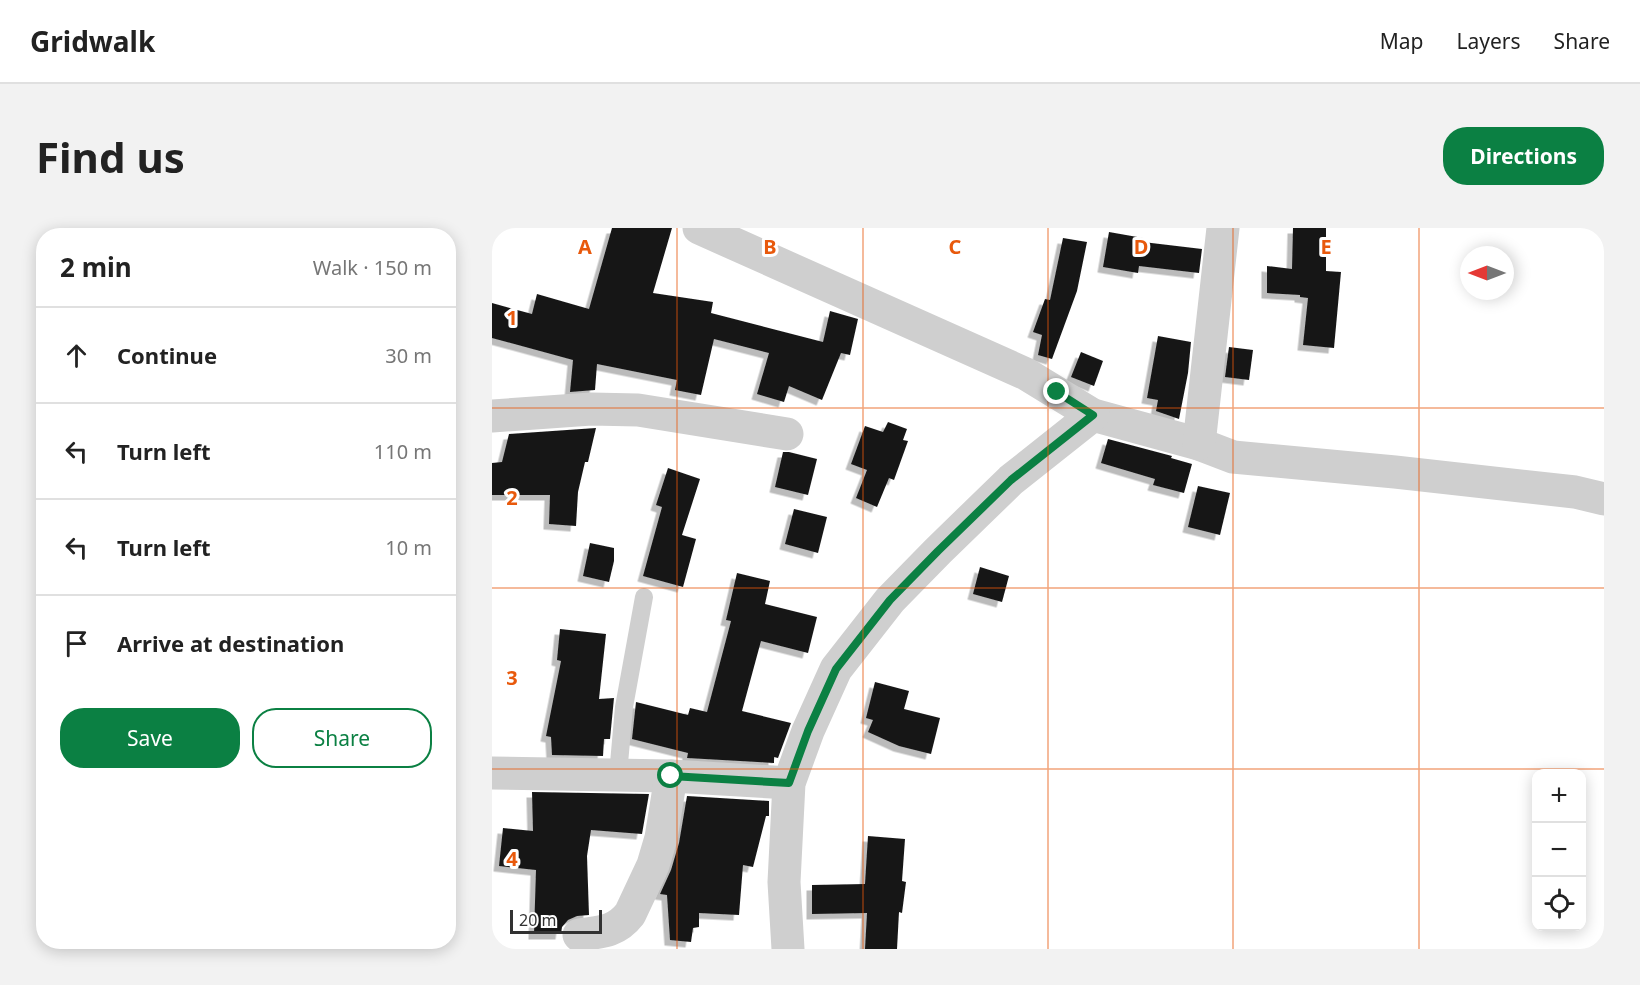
<!DOCTYPE html>
<html lang="en">
<head>
<meta charset="utf-8">
<style>
	:root { --surface:#fff; --page:#f2f2f2; --text:#222; --muted:#767676; --line:#e0e0e0; --accent:#0b8043 }
	body { margin:0; font-family:"Noto Sans",sans-serif; background:var(--page); color:var(--text) }
	.controls { position:absolute; right:18px; bottom:18px; display:grid; overflow:hidden; border-radius:12px; box-shadow:0 3px 15px #0003 }
	.controls button { width:54px; height:54px; display:grid; place-items:center; padding:0; border:0; border-bottom:2px solid var(--line); background:var(--surface); color:var(--text); font:30px sans-serif }
	.compass { position:absolute; left:968px; top:18px; width:54px; height:54px; border-radius:50%; background:var(--surface); box-shadow:0 3px 15px #0003; rotate:270deg }
	.scale { position:absolute; left:18px; bottom:15px; width:92px; box-sizing:border-box; padding-left:6px; border:3px solid #323232; border-top:0; font-size:16px; line-height:21px; white-space:nowrap; color:#323232; -webkit-text-stroke:4px #fff; paint-order:stroke }
	.stop { position:absolute; width:18px; height:18px; margin:-14px; border:4px solid #0b8043; border-radius:50%; background:#fff }
	.stop.end { background:#0b8043; border-color:#fff; box-shadow:0 2px 6px #0008 }
	.list { margin:0; padding:0; list-style:none }
	h2 { display:flex; justify-content:space-between; align-items:center; height:78px; margin:0; padding:0 24px; font-size:26px }
	h2 small { font-size:20px; font-weight:400; color:var(--muted) }
	.list li { display:grid; grid-template-columns:39px 1fr auto; gap:18px; align-items:center; box-sizing:border-box; height:96px; padding:0 24px; border-top:2px solid var(--line) }
	.list b { display:block; font-size:22px; white-space:nowrap }
	.list em { font-size:20px; font-style:normal; color:var(--muted) }
	.actions { display:flex; gap:12px; padding:18px 24px }
	.actions a { flex:1; padding:14px 0; border:2px solid var(--accent); border-radius:24px; text-align:center; font-size:21px; color:var(--accent) }
	.actions .main { background:var(--accent); color:#fff }
	.icon { flex:none; width:33px; height:33px; fill:none; stroke:currentColor; stroke-width:2; stroke-linecap:round; stroke-linejoin:round }
	.map { position:relative; flex:none; width:1112px; height:721px; overflow:hidden; border-radius:24px }
	header { display:flex; align-items:center; gap:36px; box-sizing:border-box; height:84px; padding:0 30px; background:var(--surface); border-bottom:2px solid var(--line) }
	header strong { font-size:28px }
	nav { display:flex; gap:33px; margin-inline-start:auto; font-size:21px }
	.intro { display:flex; align-items:center; justify-content:space-between; box-sizing:border-box; height:144px; padding:0 36px }
	h1 { margin:0; font-size:42px }
	.button { padding:15px 27px; border-radius:24px; background:var(--accent); color:#fff; font-size:21px; font-weight:700 }
	main { display:flex; gap:36px; padding:0 36px }
	aside { flex:1; background:var(--surface); border-radius:24px; box-shadow:0 3px 15px #0003 }
	.map>svg:first-child { display:block }
	.building { fill:#191919; filter:url(#shadow) }
	.lines { fill:none; stroke-linecap:round; stroke-linejoin:round }
	.lane { stroke:#cfcfcf; stroke-width:18 }
	.street { stroke:#cfcfcf; stroke-width:33 }
	.route { stroke:#0b8043; stroke-width:8 }
	.grid { fill:none; stroke:#e8590c; stroke-width:1.5; stroke-opacity:0.55 }
	.grid-label { font-size:20px; text-anchor:middle; font-weight:bold; fill:#e8590c; stroke:#fff; stroke-width:6; stroke-linejoin:round; paint-order:stroke }
</style>
</head>
<body>
<header>
<strong>Gridwalk</strong>
<nav><a>Map</a><a>Layers</a><a>Share</a></nav>
</header>
<div class="intro"><h1>Find us</h1><a class="button">Directions</a></div>
<main>
<aside>
<h2>2 min<small>Walk · 150 m</small></h2>
<ul class="list">
<li><svg class="icon" aria-label="ahead" viewBox="0 0 24 24"><path d="M12 20V5M6 11l6-6 6 6"/></svg><div><b>Continue</b></div><em>30 m</em></li>
<li><svg class="icon" aria-label="left" viewBox="0 0 24 24"><path d="M17 20v-9H6M10 6l-5 5 5 5"/></svg><div><b>Turn left</b></div><em>110 m</em></li>
<li><svg class="icon" aria-label="left" viewBox="0 0 24 24"><path d="M17 20v-9H6M10 6l-5 5 5 5"/></svg><div><b>Turn left</b></div><em>10 m</em></li>
<li><svg class="icon" aria-label="arrive" viewBox="0 0 24 24"><path d="M6 21V4h12l-3 4 3 4H6"/></svg><div><b>Arrive at destination</b></div></li>
</ul>
<div class="actions"><a class="main">Save</a><a>Share</a></div>
</aside>
<div class="map">
<svg width="1112" height="721" viewBox="0 0 1112 721">
	<defs>
		<filter id="shadow"><feDropShadow dx="-5.5" dy="5.5" stdDeviation="0" flood-color="#0004"/></filter>
	</defs>
	<rect width="100%" height="100%" fill="#fff"/>
	<!-- building -->
	<g class="building">
		<path d="M120,0H180L161,65L221,74L219,85L331,114L338,83L366,91L358,127L349,125L330,172L297,158L292,174L265,166L277,125L222,111L209,167L183,162L185,152L105,136L103,162L78,164L81,132L0,110V75L40,86L45,66L97,81Z"/>
		<path d="M801,0H834V43L849,44L842,120L811,117L816,70L808,69V67L775,65V38L800,41Z"/>
		<path d="M617,4L651,10V14L710,21L707,45L647,38L646,45L611,39Z"/>
		<path d="M571,10L595,14L585,63L560,131L546,127L550,107L541,104L553,71L558,72Z"/>
		<path d="M666,108L699,114L696,145L687,191L664,183L666,172L655,170Z"/>
		<path d="M737,119L761,122L757,152L733,149Z"/>
		<path d="M589,124L611,133L602,158L579,149Z"/>
		<path d="M396,194L415,201L411,212L416,213L402,252L397,250L385,279L364,270L375,242L359,236L373,198L391,204Z"/>
		<path d="M104,200L96,234H93L86,264L84,298L57,296L58,267H0V235L10,234L17,206Z"/>
		<path d="M616,211L680,228L679,230L700,236L692,265L661,257L663,251L609,235Z"/>
		<path d="M291,224H297L325,231L316,267L283,259Z"/>
		<path d="M176,240L208,251L190,307L204,311L191,359L151,348L170,279L164,277Z"/>
		<path d="M706,258L738,265L728,307L696,299Z"/>
		<path d="M302,281L335,289L326,325L293,316Z"/>
		<path d="M98,315L122,320V333L117,354L91,348Z"/>
		<path d="M488,339L517,348L510,374L481,366Z"/>
		<path d="M245,345L278,353L273,376L325,389L316,425L269,413L250,483L299,495L286,530L282,529V535L195,530L196,525L140,511L144,474L196,487L198,480L215,484L239,393L234,392Z"/>
		<path d="M68,401L114,406L107,471L122,470L118,511H112L111,528L60,527L59,509L54,508L69,433L65,432Z"/>
		<path d="M383,454L417,463L412,481L448,490L439,526L407,518L376,504L381,492L374,490Z"/>
		<path d="M40,564L157,566L150,606L99,602L95,628L97,687L85,688L76,692L70,699L69,706H42L44,642L7,638L11,600L41,603Z"/>
		<path d="M195,568L277,573V588H274L261,639L251,637L247,687L207,685V699L201,700L199,714L178,712L175,667L168,666L179,642L187,615Z"/>
		<path d="M376,608L413,611L410,653L414,654L410,685L407,684L405,721H373L375,685L320,686V657L373,656Z"/>
	</g>
	<g class="lines">
		<!-- lane -->
		<path class="lane" d="M126,547L132,479L152,369"/>
		<!-- street -->
		<g class="street">
			<path d="M207,0L534,146L601,187L707,216L741,229L903,244L1083,264L1112,271"/>
			<path d="M0,188L99,181L146,182L295,206"/>
			<path d="M707,216L731,0"/>
			<path d="M0,545L179,548L297,555"/>
			<path d="M87,707C109,704 124,704 138,686L161,637L169,610L179,548"/>
			<path d="M296,721L292,654L297,555L316,503L344,441L398,372L446,323L519,252L601,187"/>
		</g>
	</g>
	<g class="lines">
		<!-- route -->
		<path class="route" d="M179,548L297,555L316,503L344,441L398,372L446,323L519,252L601,187L565,164"/>
	</g>
	<!-- grid -->
	<path class="grid" d="M185,0V721M371,0V721M556,0V721M741,0V721M927,0V721M0,180H1112M0,360H1112M0,541H1112"/>
	<g class="grid-label">
		<text x="93" y="26">A</text>
		<text x="278" y="26">B</text>
		<text x="463" y="26">C</text>
		<text x="649" y="26">D</text>
		<text x="834" y="26">E</text>
		<text x="20" y="97">1</text>
		<text x="20" y="277">2</text>
		<text x="20" y="457">3</text>
		<text x="20" y="638">4</text>
	</g>
</svg>
<div class="controls">
<button>+</button>
<button>−</button>
<button><svg class="icon" aria-label="locate" viewBox="0 0 24 24"><circle cx="12" cy="12" r="6"/><path d="M12 2v4M12 18v4M2 12h4M18 12h4"/></svg></button>
</div>
<svg class="compass" viewBox="-18 -18 36 36"><path d="M0-13l5 13h-10z" fill="#e53935"/><path d="M0 13l5-13h-10z" fill="#767676"/></svg>
<div class="scale">20 m</div>
<div class="stop" style="left:179px;top:548px"></div>
<div class="stop end" style="left:565px;top:164px"></div>
</div>
</main>
</body>
</html>
